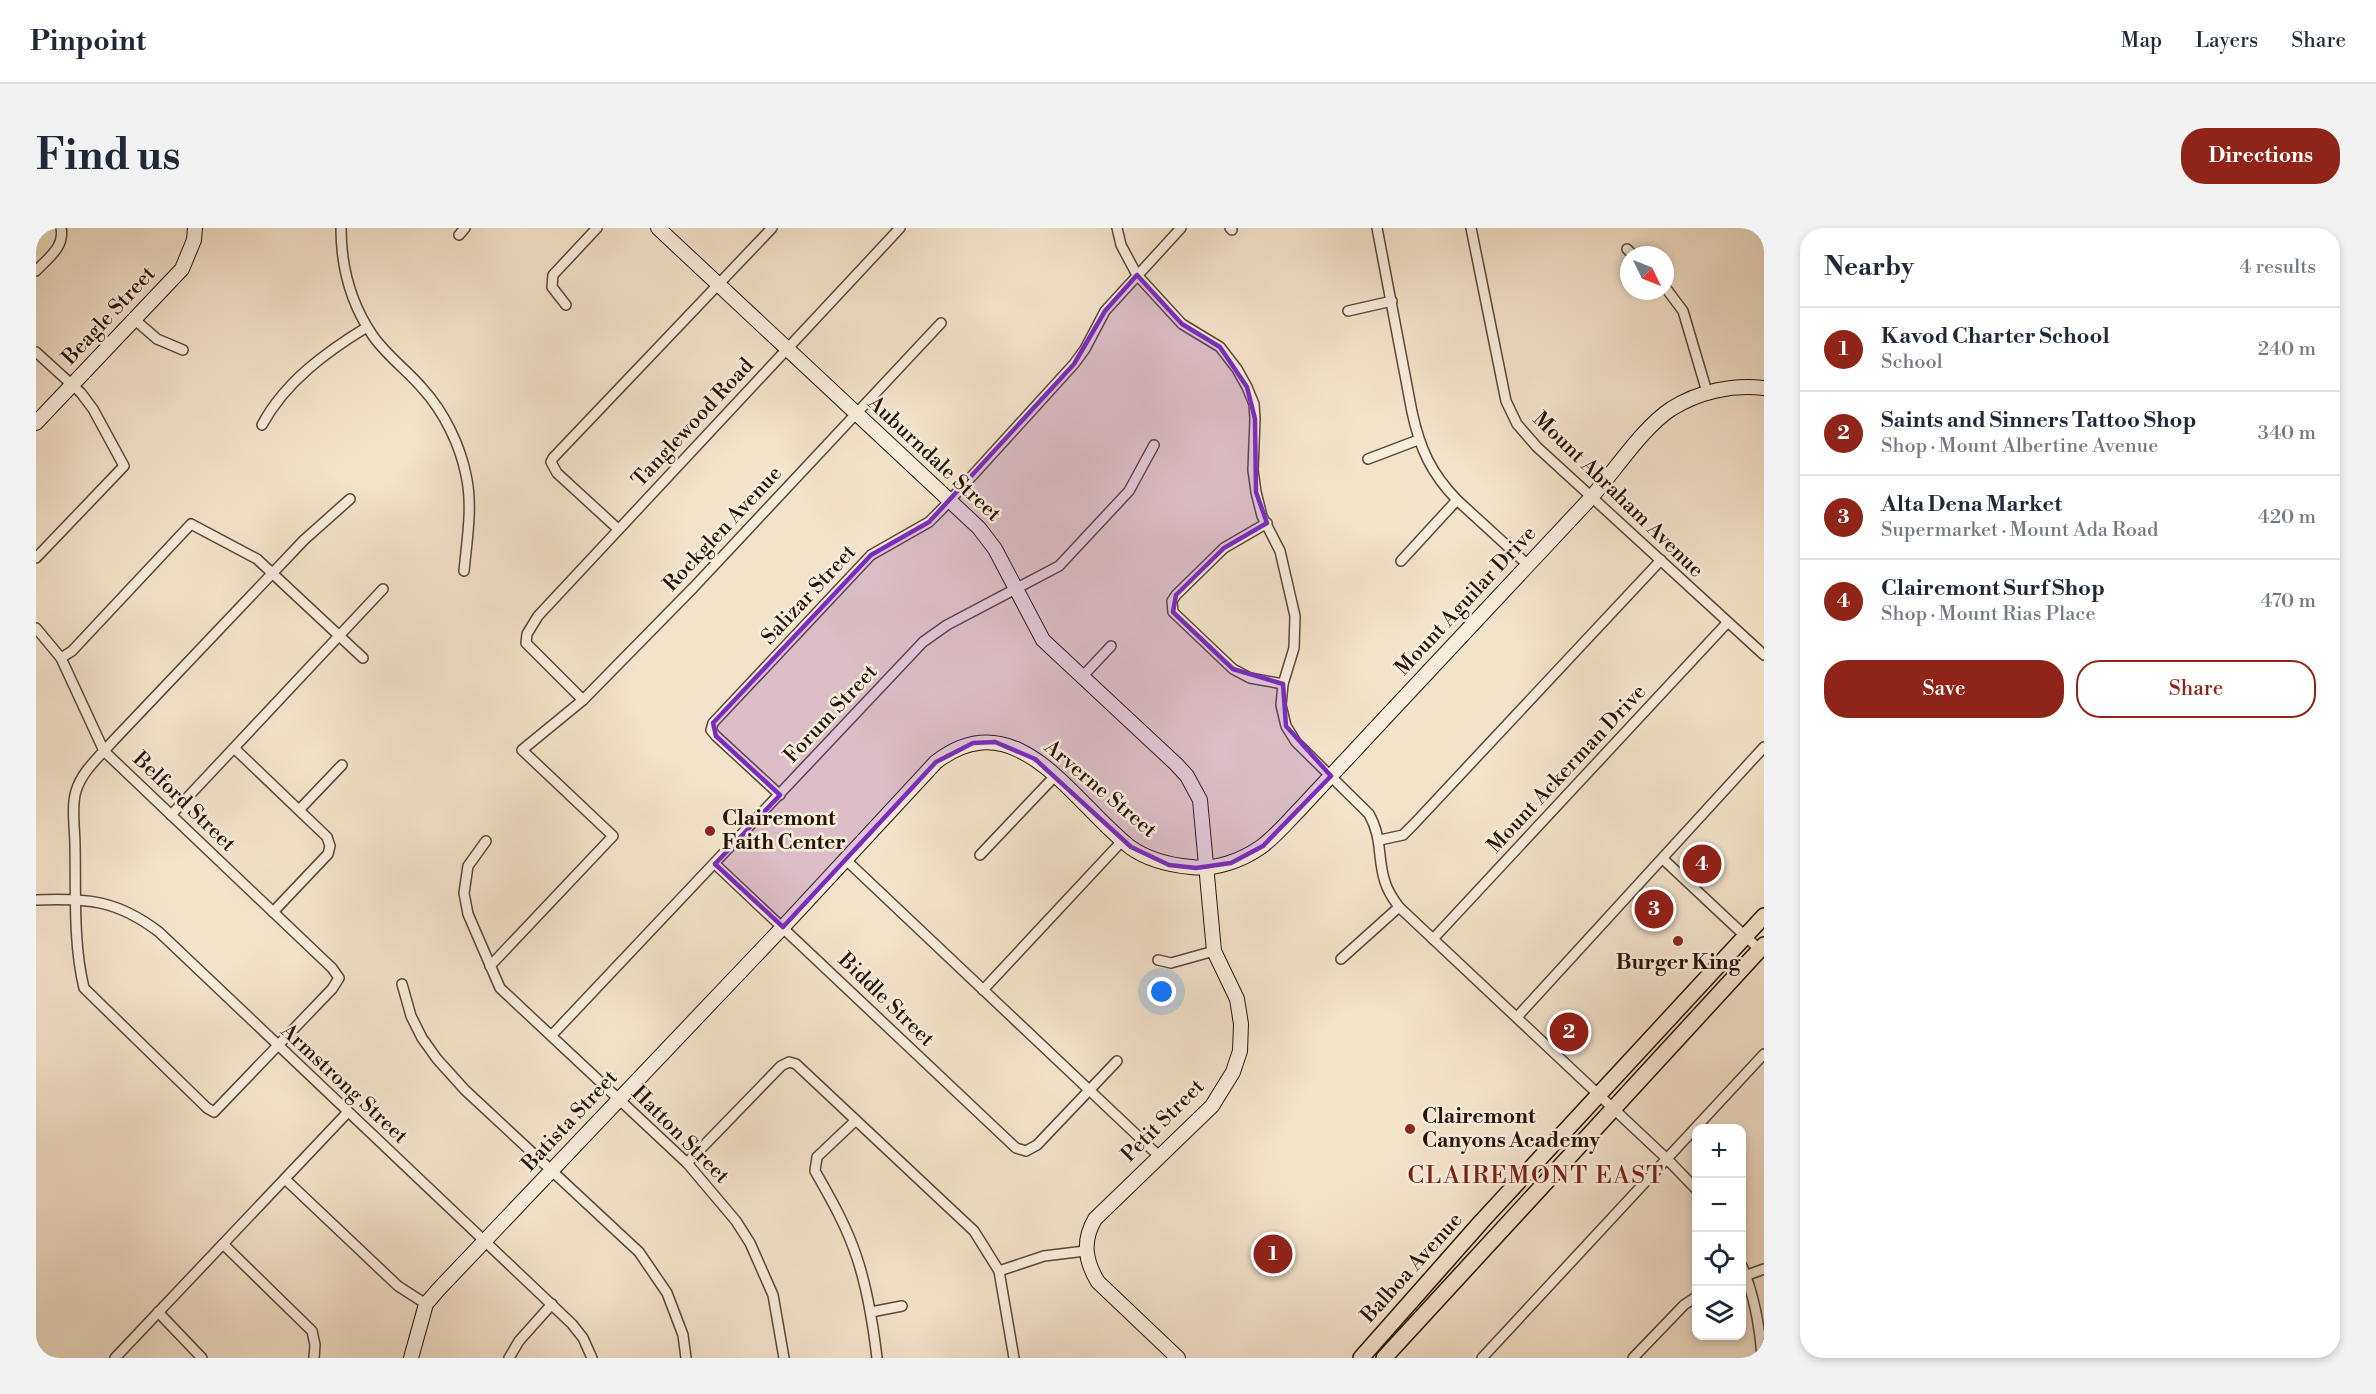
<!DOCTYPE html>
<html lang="en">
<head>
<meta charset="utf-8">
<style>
	:root { --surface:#fff; --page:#f2f2f3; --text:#1f2937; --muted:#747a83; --line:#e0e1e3; --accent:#8f2418 }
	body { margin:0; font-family:"Libre Bodoni",serif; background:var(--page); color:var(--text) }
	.controls { position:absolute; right:18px; bottom:18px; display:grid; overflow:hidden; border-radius:12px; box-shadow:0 3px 9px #0003 }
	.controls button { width:54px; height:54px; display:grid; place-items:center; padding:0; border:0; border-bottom:2px solid var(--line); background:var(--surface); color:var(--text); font:30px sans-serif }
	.compass { position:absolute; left:1584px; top:18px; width:54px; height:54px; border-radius:50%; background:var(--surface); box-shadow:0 3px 9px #0003; rotate:133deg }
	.you { position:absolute; left:1126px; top:764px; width:21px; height:21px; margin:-15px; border:4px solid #fff; border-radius:50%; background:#1a73e8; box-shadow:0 0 0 9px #1a73e833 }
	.badge { display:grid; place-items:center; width:39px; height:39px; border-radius:50%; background:var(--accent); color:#fff; font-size:20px; font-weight:700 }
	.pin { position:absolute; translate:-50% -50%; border:3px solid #fff; box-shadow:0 2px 6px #0006 }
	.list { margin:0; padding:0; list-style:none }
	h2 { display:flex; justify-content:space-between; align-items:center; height:78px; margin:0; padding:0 24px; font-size:26px }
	h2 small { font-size:20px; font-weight:400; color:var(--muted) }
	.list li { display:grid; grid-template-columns:39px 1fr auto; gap:18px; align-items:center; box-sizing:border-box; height:84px; padding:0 24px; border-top:2px solid var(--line) }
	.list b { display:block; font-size:22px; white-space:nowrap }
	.list p { margin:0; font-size:20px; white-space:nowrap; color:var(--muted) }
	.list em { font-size:20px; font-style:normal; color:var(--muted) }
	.actions { display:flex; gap:12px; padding:18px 24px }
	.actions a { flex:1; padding:14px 0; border:2px solid var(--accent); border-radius:24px; text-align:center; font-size:21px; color:var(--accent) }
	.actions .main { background:var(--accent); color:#fff }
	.icon { flex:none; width:33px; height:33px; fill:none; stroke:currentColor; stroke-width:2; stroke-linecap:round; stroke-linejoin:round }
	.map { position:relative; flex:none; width:1728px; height:1130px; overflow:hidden; border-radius:24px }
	header { display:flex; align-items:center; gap:36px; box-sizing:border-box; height:84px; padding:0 30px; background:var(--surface); border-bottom:2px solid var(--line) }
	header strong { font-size:28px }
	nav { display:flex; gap:33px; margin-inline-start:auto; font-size:21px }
	.intro { display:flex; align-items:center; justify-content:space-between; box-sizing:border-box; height:144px; padding:0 36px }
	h1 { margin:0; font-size:42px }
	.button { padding:15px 27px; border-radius:24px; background:var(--accent); color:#fff; font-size:21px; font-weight:700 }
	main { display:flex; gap:36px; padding:0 36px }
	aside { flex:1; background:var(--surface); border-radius:24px; box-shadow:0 3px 9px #0003 }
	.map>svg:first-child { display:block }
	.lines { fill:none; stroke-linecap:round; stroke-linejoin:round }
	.street-casing { stroke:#5a4837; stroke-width:12 }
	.secondary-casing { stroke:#271406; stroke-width:16 }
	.primary-casing { stroke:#271406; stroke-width:18 }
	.street { stroke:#f7eddd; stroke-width:9 }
	.secondary { stroke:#f7eddd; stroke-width:14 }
	.primary { stroke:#f3e3ca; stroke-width:15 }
	.marked { fill:#7b2cbf; fill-opacity:0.2; stroke:#7b2cbf; stroke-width:4.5; stroke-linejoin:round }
	.poi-dot { fill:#8f2418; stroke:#f7eddd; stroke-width:2 }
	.labels { text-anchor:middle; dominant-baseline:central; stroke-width:5; stroke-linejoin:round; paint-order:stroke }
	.street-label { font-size:21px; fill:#271406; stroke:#f7eddd }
	.poi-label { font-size:21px; font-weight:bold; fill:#271406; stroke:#f7eddd; text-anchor:start }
	.quarter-label { font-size:24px; letter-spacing:1.5px; fill:#7a1f14; stroke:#f7eddd }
</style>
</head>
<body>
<header>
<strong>Pinpoint</strong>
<nav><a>Map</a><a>Layers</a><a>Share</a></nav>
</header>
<div class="intro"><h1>Find us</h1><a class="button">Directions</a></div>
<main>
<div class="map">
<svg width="1728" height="1130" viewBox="0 0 1728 1130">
	<rect width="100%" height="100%" fill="#f3e3ca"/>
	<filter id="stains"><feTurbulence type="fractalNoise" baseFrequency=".00333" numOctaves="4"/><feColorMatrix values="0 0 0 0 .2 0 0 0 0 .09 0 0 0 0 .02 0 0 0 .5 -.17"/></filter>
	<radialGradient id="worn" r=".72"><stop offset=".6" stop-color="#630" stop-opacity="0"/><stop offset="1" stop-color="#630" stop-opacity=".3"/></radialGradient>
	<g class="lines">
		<defs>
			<g id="street">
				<path d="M305,0C305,38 315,76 337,108C351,128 372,143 387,161C408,184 424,217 430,247C437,278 431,311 428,343"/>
				<path d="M1081,0L1085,17L1101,47L1146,96L1184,119L1201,141L1211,159L1218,176L1219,191L1217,242L1220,264L1226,288L1244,323L1259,388L1258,420L1247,456L1245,477L1250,498L1260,514L1333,586C1347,611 1341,630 1349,654C1352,664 1357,671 1363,679L1631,931L1660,961"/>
				<path d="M1194,0L1196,2"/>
				<path d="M1341,0L1376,184C1384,221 1395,245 1421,272L1492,337"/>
				<path d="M1435,0L1470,173L1481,196L1501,219L1728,427"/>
				<path d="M423,7L429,0"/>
				<path d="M1591,21L1597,27"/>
				<path d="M0,43C12,30 29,19 25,0"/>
				<path d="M1629,59L1647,83L1671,164"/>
				<path d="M530,77L516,59L517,47L561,0"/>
				<path d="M1312,83L1356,73"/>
				<path d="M98,91L121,111L147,122"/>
				<path d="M0,124L45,165L57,181L88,238L0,330"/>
				<path d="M226,197C249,154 290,124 331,99"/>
				<path d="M1332,231L1382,212"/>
				<path d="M1231,295L1188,320L1140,367L1136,373L1137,384L1197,441L1214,450L1247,456"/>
				<path d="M582,301L521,245L515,234L517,230L736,0"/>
				<path d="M1365,333L1421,272"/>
				<path d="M0,400L25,430L68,523L296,740L303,750L296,761L178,884L171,880L48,760C37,715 40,664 39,618C39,601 35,579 40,563C46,543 64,528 78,512L268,312L314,271"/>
				<path d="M25,430L36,423L155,296L221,331L327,430"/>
				<path d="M1046,449L1075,418"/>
				<path d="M547,472L490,415L491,406L502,388L864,0"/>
				<path d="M198,520L291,609L294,618L292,626L237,684"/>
				<path d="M744,567L680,508L675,502L677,495L835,327L893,294L906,281L1038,136L1049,121L1069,83L1145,0"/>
				<path d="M263,582L306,537"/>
				<path d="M135,587L347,361"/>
				<path d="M1344,612L1367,607L1378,596L1625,332"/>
				<path d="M450,613L432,638L428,665L432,686L464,760L651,935L700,993L714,1015L737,1067L748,1130"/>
				<path d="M944,627L1019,548"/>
				<path d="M1627,631L1724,722"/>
				<path d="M810,632L1123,928"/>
				<path d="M679,636L980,920L990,923L1001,917L1081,833"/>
				<path d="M0,672C52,670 81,672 123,704L536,1096L547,1110L556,1130"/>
				<path d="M1397,711L1691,395"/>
				<path d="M1305,731L1363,679"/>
				<path d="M1122,732L1135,735L1178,723"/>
				<path d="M454,738L577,608L486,522L547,472L657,360L905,95"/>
				<path d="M366,756L375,788L386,810L401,831L429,862L603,1024L631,1065L647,1107L650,1130"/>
				<path d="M947,762L1087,612"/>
				<path d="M1481,789L1728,519"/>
				<path d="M516,807L887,414L911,397L1023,338L1093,263L1118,217"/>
				<path d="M819,893L781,929L779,943C795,971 811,999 821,1030C832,1063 837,1096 841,1130"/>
				<path d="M651,935L745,838L753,834L760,836L938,1003L963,1043L978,1130"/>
				<path d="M249,951L362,1058L390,1076"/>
				<path d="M187,1016L276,1103L279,1117L278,1130"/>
				<path d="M1706,1038C1718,1067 1724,1099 1726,1130"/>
				<path d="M963,1043L1008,1028L1049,1023"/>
				<path d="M1706,1049L1728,1041"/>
				<path d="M122,1084L166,1130"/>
				<path d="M835,1084L866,1078"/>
				<path d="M79,1130L312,884"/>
				<path d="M473,1130L483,1113L516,1076"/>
				<path d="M1446,1130L1728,826"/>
				<path d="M1597,1130L1648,1077L1660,1069"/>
			</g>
			<g id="secondary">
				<path d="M622,0L943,300L959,321L1007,412L1140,536L1151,548L1164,572L1178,723L1201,771L1205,796L1204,823L1197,844L1176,878L1059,991C1046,1013 1049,1033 1062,1054L1142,1130"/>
				<path d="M0,195L146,41L158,12L159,0"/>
				<path d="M375,1130L390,1076L402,1062L747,699L900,534C981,471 1038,576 1094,619C1112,632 1133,637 1155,639C1179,642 1205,633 1225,619C1240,608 1252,593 1264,581C1287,556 1311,531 1334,506C1407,428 1479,351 1552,273C1577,246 1605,201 1635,181C1662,164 1696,156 1728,160"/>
			</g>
			<g id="primary">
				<path d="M1325,1130L1446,993L1728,688"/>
				<path d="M1348,1130L1728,717"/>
			</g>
		</defs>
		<!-- street casing -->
		<use href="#street" class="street-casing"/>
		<!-- secondary casing -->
		<use href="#secondary" class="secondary-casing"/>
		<!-- primary casing -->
		<use href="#primary" class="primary-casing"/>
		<!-- street -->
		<use href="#street" class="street"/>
		<!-- secondary -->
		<use href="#secondary" class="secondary"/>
		<!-- primary -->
		<use href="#primary" class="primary"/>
	</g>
	<!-- marked area -->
	<path class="marked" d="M1101,47L1146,96L1184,119L1211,159L1219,191L1220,264L1231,295L1188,320L1140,367L1137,384L1197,441L1247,456L1250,498L1295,548L1227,618L1195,635L1160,640L1133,637L1095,619L999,531L959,514L937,515L900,534L747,699L679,636L744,567L680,508L677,495L835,327L893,294L1038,136L1069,83Z"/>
	<!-- markers -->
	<g class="poi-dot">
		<circle cx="674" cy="603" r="6"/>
		<circle cx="1642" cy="713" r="6"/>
		<circle cx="1374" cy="901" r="6"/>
	</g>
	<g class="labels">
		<!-- street labels -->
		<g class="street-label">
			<text transform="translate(73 88) rotate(-47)">Beagle Street</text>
			<text transform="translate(657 195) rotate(-47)">Tanglewood Road</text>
			<text transform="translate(898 231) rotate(43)">Auburndale Street</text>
			<text transform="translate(1582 267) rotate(44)">Mount Abraham Avenue</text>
			<text transform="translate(687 301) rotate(-47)">Rockglen Avenue</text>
			<text transform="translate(773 367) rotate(-47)">Salizar Street</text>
			<text transform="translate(1430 373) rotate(-47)">Mount Aguilar Drive</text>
			<text transform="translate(795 486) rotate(-47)">Forum Street</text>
			<text transform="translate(1531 541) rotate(-47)">Mount Ackerman Drive</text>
			<text transform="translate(1064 561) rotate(40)">Arverne Street</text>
			<text transform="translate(148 574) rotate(44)">Belford Street</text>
			<text transform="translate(850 772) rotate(44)">Biddle Street</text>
			<text transform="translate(308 856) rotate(43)">Armstrong Street</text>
			<text transform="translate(534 893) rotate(-47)">Batista Street</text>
			<text transform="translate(1127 893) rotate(-45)">Petit Street</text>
			<text transform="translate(644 907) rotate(45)">Hatton Street</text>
			<text transform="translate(1376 1040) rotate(-48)">Balboa Avenue</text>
		</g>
		<!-- poi labels -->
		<g class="poi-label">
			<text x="686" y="591">Clairemont<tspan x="686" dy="24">Faith Center</tspan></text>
			<text x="1642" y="735" text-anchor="middle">Burger King</text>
			<text x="1386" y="889">Clairemont<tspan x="1386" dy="24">Canyons Academy</tspan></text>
		</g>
		<!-- quarter labels -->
		<g class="quarter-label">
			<text x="1500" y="948">CLAIREMONT EAST</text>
		</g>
	</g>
	<rect width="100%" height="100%" filter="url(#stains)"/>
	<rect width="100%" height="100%" fill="url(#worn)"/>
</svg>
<div class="controls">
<button>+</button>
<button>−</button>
<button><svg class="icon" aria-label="locate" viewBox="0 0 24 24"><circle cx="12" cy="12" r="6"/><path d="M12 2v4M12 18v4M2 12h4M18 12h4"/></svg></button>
<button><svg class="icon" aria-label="layers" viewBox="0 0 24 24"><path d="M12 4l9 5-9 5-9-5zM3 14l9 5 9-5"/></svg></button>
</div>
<svg class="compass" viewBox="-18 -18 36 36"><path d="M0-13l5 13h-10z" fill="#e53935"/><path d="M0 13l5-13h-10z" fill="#747a83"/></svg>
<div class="you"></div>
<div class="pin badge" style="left:1237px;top:1026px">1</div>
<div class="pin badge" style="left:1533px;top:804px">2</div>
<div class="pin badge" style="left:1618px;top:681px">3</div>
<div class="pin badge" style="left:1666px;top:636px">4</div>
</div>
<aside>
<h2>Nearby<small>4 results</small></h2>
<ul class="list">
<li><span class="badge">1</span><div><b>Kavod Charter School</b><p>School</p></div><em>240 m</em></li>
<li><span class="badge">2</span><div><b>Saints and Sinners Tattoo Shop</b><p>Shop · Mount Albertine Avenue</p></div><em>340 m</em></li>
<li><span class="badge">3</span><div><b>Alta Dena Market</b><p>Supermarket · Mount Ada Road</p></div><em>420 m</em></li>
<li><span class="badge">4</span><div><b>Clairemont Surf Shop</b><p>Shop · Mount Rias Place</p></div><em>470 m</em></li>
</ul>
<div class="actions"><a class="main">Save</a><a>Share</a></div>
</aside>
</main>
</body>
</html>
